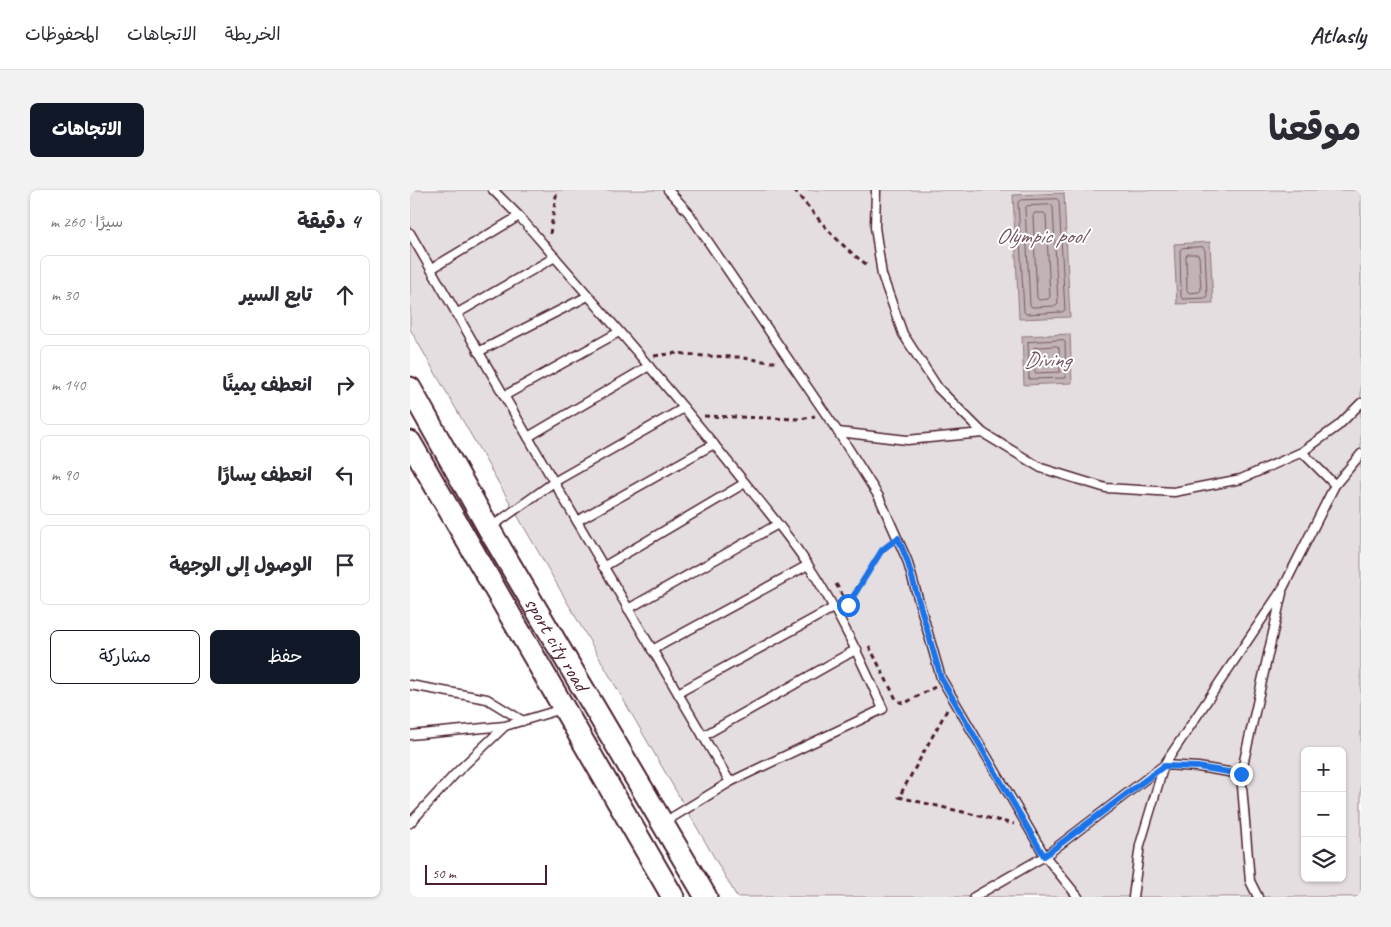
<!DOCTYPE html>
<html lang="ar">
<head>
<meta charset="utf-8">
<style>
	:root { --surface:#fff; --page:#f2f2f3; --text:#2b2b33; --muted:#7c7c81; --line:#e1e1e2; --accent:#111827 }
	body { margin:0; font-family:Caveat,"Playpen Sans Arabic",sans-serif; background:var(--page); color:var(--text); direction:rtl }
	.controls { position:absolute; right:15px; bottom:15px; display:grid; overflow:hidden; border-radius:8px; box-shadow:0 1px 4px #0004 }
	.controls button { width:45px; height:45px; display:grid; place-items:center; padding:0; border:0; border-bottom:1px solid var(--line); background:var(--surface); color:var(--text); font:25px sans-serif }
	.scale { position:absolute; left:15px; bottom:12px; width:122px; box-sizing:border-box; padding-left:5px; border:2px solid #4a1f2b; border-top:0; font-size:14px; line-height:18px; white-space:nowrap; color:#4a1f2b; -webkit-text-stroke:4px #fff; paint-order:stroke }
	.stop { position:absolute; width:15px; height:15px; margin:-11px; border:4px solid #1a73e8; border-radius:50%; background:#fff }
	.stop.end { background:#1a73e8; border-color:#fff; box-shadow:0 1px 5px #0008 }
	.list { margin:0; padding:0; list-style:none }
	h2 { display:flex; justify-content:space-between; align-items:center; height:65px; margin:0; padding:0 20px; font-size:21px }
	h2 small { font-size:16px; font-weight:400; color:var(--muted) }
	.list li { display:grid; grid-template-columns:32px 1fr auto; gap:15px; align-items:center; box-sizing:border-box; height:80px; margin:0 10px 10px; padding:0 10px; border:1px solid var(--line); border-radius:8px }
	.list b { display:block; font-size:19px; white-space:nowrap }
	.list em { font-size:16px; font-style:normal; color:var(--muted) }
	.actions { display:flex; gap:10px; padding:15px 20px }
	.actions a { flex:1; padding:11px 0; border:1px solid var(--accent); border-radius:8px; text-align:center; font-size:18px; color:var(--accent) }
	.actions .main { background:var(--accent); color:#fff }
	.icon { flex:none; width:28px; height:28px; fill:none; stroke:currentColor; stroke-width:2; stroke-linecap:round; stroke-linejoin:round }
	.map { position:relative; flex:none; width:951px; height:707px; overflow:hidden; direction:ltr; border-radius:8px }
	header { display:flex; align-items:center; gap:30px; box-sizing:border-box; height:70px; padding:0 25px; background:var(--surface); border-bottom:1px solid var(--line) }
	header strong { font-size:24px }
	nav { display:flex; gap:28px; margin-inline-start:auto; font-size:18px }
	.intro { display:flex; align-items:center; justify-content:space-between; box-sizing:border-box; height:120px; padding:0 30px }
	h1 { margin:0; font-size:35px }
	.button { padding:12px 22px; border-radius:8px; background:var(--accent); color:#fff; font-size:18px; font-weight:700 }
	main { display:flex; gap:30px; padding:0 30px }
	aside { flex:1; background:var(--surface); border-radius:8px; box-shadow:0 1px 4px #0004 }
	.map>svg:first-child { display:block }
	.green { fill:#e5dee0; stroke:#987e86; fill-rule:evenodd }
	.water { fill:#c1b3b6; stroke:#91787e }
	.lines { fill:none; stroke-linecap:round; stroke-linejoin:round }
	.shore { stroke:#7a5a63; stroke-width:1 }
	.lane-casing { stroke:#4a1f2b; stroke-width:11 }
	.secondary-casing { stroke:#4a1f2b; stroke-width:25 }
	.path { stroke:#4a1f2b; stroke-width:3; stroke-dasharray:5 4; stroke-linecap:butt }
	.lane { stroke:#fff; stroke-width:8 }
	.secondary { stroke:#fff; stroke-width:21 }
	.route { stroke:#1a73e8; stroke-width:6 }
	.labels { text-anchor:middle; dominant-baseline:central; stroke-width:4; stroke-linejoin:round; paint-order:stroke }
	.street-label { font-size:21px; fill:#4a1f2b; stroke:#fff }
	.water-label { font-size:22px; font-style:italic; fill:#74535c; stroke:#fff }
</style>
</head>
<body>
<header>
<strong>Atlasly</strong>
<nav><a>الخريطة</a><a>الاتجاهات</a><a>المحفوظات</a></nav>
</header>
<div class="intro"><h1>موقعنا</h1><a class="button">الاتجاهات</a></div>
<main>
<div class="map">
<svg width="951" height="707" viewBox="0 0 951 707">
	<rect width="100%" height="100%" fill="#fff"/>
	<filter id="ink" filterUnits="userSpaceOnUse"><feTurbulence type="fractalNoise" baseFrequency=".02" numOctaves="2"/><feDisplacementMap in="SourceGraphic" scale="10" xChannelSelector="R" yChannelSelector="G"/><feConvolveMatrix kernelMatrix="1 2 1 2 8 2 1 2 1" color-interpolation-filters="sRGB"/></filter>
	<g filter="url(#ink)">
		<!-- green -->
		<path class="green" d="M0,0H951V707H327L0,139ZM895,561H932V688H895Z"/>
		<!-- water -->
		<g class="water">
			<path d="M654,3L660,127L609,129L603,5Z"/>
			<path d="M800,52L803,113L767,114L764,54Z"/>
			<path d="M660,144L662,193L614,195L612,146Z"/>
		</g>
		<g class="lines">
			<!-- shore -->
			<g class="shore">
				<path d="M647,9L649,11L655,120L652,122L616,124L614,122L608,12L611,10Z"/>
				<path d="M641,15L643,17L648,114L646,116L622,117L620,115L615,18L617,16Z"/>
				<path d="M625,23H634L636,25L640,107L638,109L629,110L627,108L623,26Z"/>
				<path d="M793,57L795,60L797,107L795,108L773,109L771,107L770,60L772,58Z"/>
				<path d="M778,64H787L789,66L791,100L789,102L780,103L777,101L776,67Z"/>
				<path d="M653,150L655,152L656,188L619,189L618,152Z"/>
				<path d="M647,156L649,158L650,182L625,183L624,158Z"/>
			</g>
			<defs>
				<g id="lane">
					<path d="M83,0L109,26C183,111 257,195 327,283C351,313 377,343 398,375C428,420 451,470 473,519L320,592L253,633"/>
					<path d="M258,0L278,22L428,242L469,307L497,370L531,488L635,666L668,707"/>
					<path d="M466,0L465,37L472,85L493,144L528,198L573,243L631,278L696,298L764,302L831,289L892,262L928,236L951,213"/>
					<path d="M0,43L144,292L320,592"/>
					<path d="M21,79L109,26"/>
					<path d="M46,124L145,67"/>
					<path d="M68,162L178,106"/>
					<path d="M94,206L209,142"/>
					<path d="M428,242L497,250L573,243"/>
					<path d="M118,247L239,176"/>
					<path d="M892,262L925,295"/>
					<path d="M167,331L304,254"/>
					<path d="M81,337L144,292L274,218"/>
					<path d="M193,377L335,293"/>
					<path d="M218,419L368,334"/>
					<path d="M242,460L398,375"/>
					<path d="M0,495L77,509L113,531"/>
					<path d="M268,503L423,418"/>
					<path d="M0,545L95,536L152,519"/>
					<path d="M293,546L447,459"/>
					<path d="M0,633L46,583L95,536"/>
					<path d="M564,707L635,666L754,575L873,398L925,295L951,264"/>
					<path d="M723,707L730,655L754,575L788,577L831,584"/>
					<path d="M848,707L840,691L831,584L872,403"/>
				</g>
				<g id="secondary">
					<path id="s1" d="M0,198L79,339L296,707"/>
					<path d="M0,252L263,707"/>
				</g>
			</defs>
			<!-- lane casing -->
			<use href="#lane" class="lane-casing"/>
			<!-- secondary casing -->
			<use href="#secondary" class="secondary-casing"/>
			<!-- path -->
			<g class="path">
				<path d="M384,0C407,27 429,56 459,76"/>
				<path d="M140,44L147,0"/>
				<path d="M244,166L267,163L294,166L328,167L359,172H367"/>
				<path d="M294,226L391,229L405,226"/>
				<path d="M426,394L433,406"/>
				<path d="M437,415L467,368L479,354"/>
				<path d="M459,456L486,509L490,512L495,513L525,497"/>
				<path d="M537,520L489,607L604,634"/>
			</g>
			<!-- lane -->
			<use href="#lane" class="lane"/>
			<!-- secondary -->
			<use href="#secondary" class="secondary"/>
		</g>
	</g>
	<g class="lines" filter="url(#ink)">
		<!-- route -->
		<path class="route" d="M438,415L472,360L488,348L497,370L531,488L634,666L754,576L788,577L831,584"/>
	</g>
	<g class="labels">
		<!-- street labels -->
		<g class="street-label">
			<text stroke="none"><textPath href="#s1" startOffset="295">sport city road</textPath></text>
		</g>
		<!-- water labels -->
		<g class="water-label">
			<text x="630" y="46">Olympic pool</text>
			<text x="637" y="170">Diving</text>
		</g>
	</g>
</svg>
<div class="controls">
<button>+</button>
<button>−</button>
<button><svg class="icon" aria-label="layers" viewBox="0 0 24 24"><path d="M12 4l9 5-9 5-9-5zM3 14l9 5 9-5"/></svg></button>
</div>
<div class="scale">50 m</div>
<div class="stop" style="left:438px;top:415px"></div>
<div class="stop end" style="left:831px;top:584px"></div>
</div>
<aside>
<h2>4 دقيقة<small>سيرًا · 260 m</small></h2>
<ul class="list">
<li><svg class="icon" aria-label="ahead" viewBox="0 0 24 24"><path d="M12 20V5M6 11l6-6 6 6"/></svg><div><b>تابع السير</b></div><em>30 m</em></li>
<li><svg class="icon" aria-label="right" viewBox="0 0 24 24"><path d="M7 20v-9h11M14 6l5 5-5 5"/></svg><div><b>انعطف يمينًا</b></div><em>140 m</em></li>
<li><svg class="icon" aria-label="left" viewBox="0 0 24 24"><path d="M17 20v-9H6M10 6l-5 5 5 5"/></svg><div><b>انعطف يسارًا</b></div><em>90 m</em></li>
<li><svg class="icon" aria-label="arrive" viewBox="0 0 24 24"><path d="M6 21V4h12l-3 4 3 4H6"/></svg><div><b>الوصول إلى الوجهة</b></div></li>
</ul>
<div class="actions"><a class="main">حفظ</a><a>مشاركة</a></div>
</aside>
</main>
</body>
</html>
